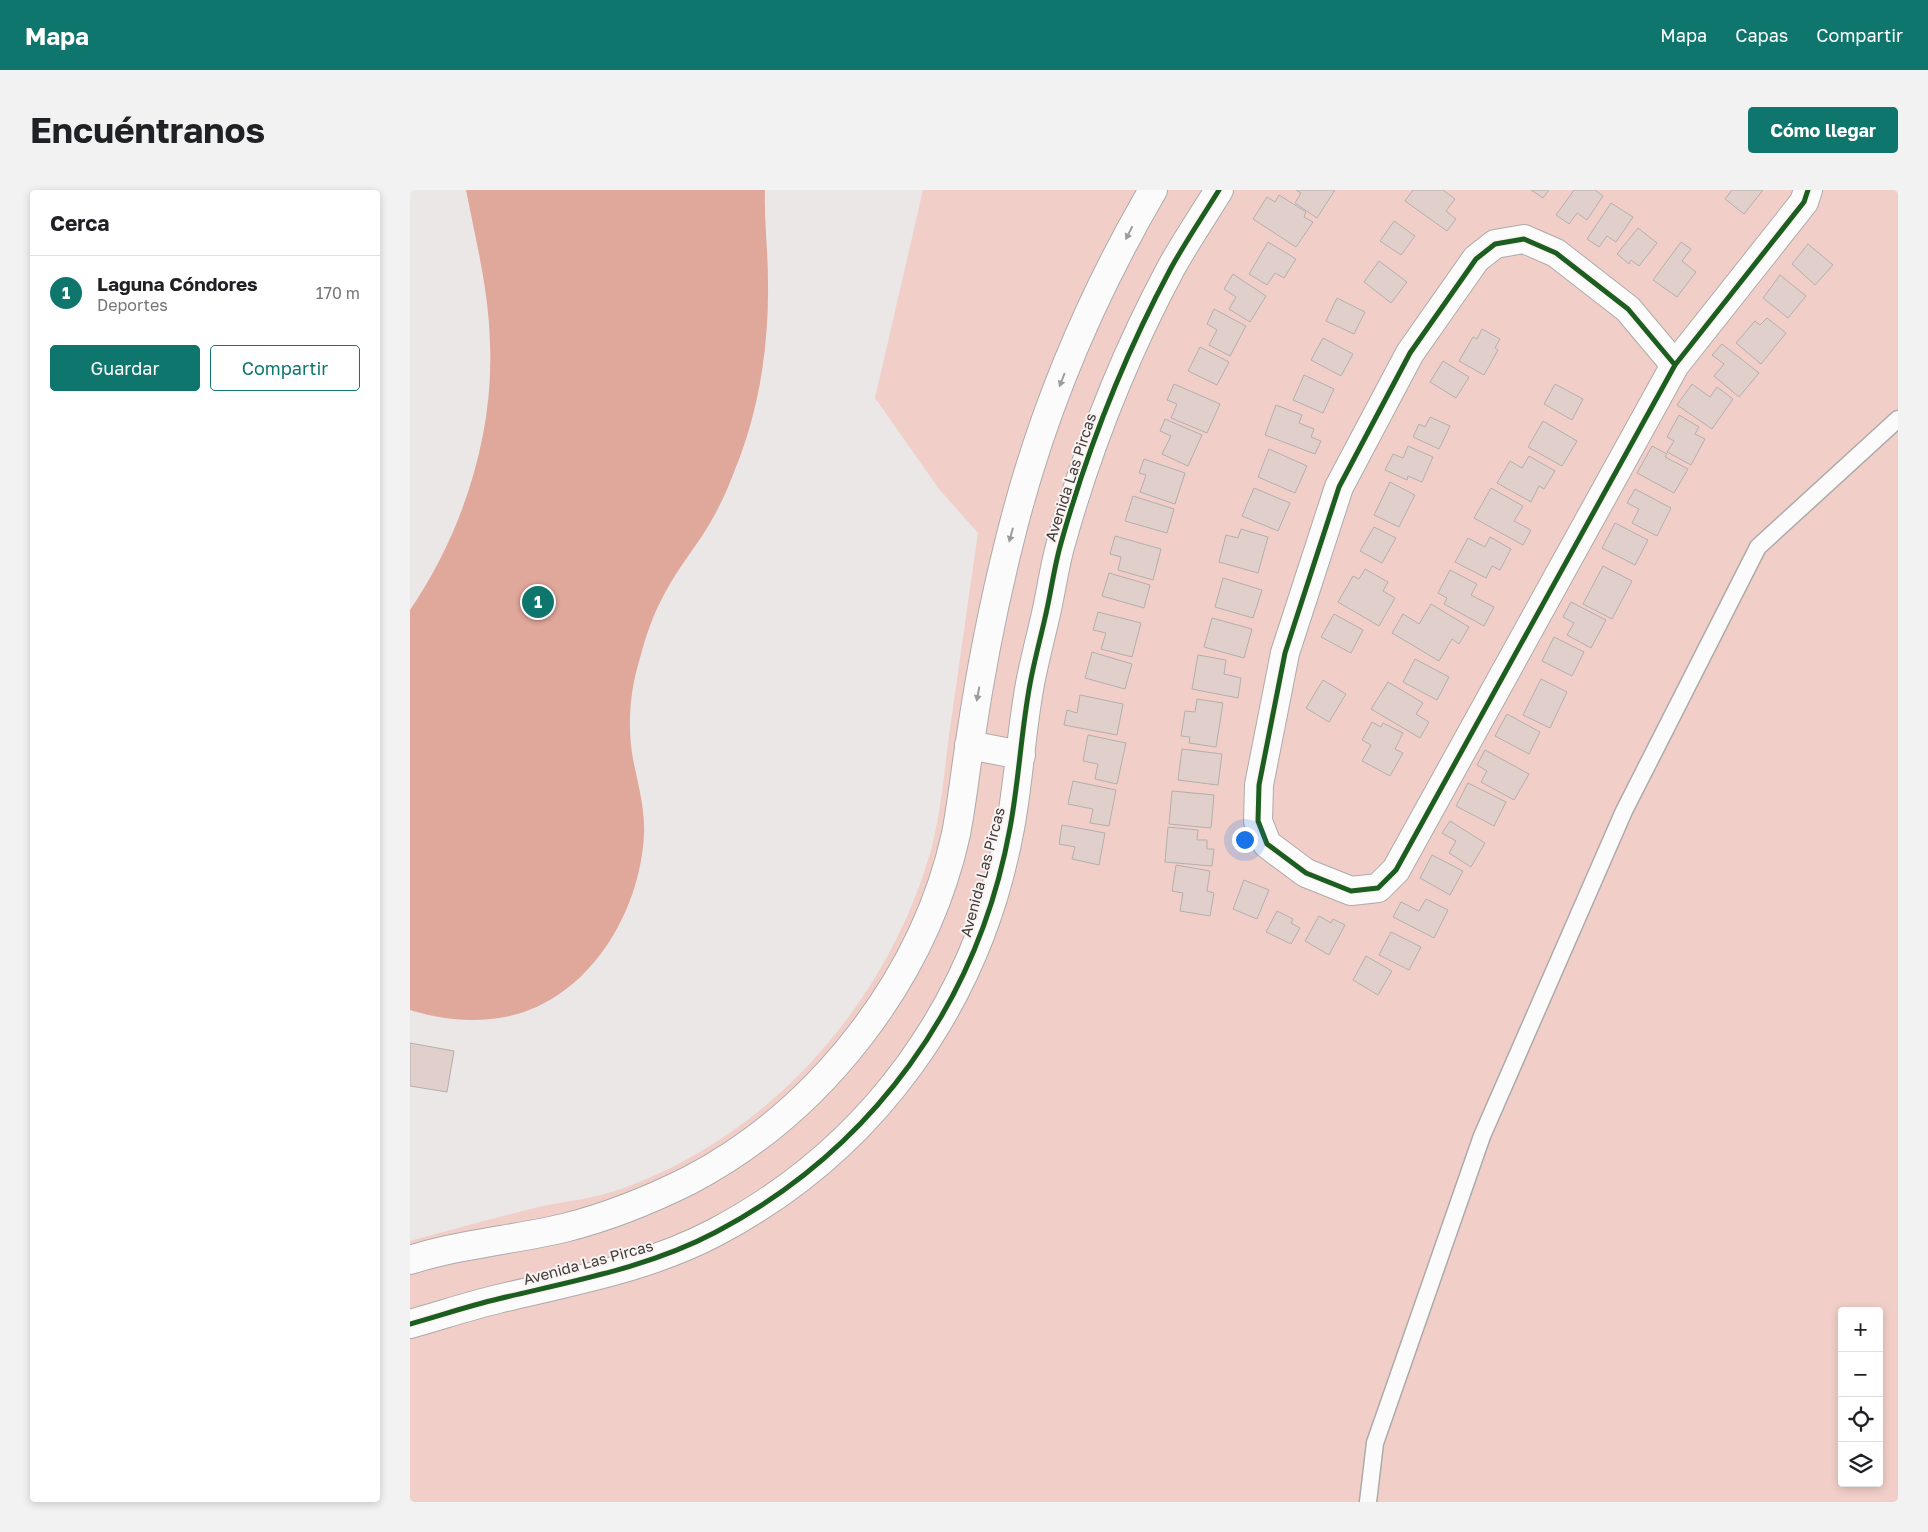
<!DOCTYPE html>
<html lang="es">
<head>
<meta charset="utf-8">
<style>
	:root { --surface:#fff; --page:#f2f2f2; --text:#202124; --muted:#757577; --line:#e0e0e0; --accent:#0f766e }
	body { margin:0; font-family:"Golos Text",sans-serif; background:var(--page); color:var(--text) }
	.controls { position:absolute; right:15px; bottom:15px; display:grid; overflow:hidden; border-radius:5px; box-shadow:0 2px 8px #0003 }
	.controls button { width:45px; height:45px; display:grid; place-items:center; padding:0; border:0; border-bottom:1px solid var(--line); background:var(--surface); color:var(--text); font:25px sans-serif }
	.you { position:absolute; left:834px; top:649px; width:18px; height:18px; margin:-12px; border:4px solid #fff; border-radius:50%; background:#1a73e8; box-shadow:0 0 0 8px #1a73e833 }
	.badge { display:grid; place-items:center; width:32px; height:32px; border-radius:50%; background:var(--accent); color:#fff; font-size:16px; font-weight:700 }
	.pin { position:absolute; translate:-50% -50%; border:2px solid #fff; box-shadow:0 1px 5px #0006 }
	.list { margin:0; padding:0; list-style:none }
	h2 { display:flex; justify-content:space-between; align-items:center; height:65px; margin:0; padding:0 20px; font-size:21px }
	h2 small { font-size:16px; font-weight:400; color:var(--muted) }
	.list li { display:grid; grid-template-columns:32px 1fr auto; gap:15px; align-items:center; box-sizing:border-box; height:75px; padding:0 20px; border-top:1px solid var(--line) }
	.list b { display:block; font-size:19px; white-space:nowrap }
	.list p { margin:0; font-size:16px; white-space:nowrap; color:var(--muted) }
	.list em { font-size:16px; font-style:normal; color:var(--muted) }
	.actions { display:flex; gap:10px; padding:15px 20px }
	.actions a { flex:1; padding:11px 0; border:1px solid var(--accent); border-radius:5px; text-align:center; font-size:18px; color:var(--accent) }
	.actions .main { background:var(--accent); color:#fff }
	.icon { flex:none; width:28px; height:28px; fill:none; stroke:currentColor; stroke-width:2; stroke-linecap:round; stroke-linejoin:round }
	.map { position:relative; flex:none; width:1488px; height:1312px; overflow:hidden; border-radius:5px }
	header { display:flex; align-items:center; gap:30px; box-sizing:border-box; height:70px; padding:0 25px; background:var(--accent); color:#fff }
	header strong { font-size:24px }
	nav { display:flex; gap:28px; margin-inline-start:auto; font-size:18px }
	.intro { display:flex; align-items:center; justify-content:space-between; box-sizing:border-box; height:120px; padding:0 30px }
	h1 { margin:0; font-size:35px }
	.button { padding:12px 22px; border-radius:5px; background:var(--accent); color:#fff; font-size:18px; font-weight:700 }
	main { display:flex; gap:30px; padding:0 30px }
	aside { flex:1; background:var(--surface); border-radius:5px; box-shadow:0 2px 8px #0003 }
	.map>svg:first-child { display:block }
	.green { fill:#f1cfc8; fill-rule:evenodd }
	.water { fill:#e0a79b }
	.building { fill:#e1cfcc; stroke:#b2afae }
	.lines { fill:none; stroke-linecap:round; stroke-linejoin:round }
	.lane-casing { stroke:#adaaaa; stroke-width:19 }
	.street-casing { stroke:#adaaaa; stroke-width:30 }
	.lane { stroke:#fcfbfb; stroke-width:16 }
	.street { stroke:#fcfbfb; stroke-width:28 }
	.cycleway-casing { stroke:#faf3f2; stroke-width:8 }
	.cycleway { stroke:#1b5e20; stroke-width:5 }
	.oneway { fill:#9d9c9b }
	.labels { text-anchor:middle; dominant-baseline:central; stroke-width:4; stroke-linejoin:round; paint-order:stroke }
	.street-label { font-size:15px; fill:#3e3c3b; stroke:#faf3f2 }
</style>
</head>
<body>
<header>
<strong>Mapa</strong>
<nav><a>Mapa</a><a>Capas</a><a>Compartir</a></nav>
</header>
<div class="intro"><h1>Encuéntranos</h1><a class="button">Cómo llegar</a></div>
<main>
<aside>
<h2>Cerca<small></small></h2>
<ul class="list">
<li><span class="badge">1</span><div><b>Laguna Cóndores</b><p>Deportes</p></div><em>170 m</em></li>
</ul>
<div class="actions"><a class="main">Guardar</a><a>Compartir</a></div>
</aside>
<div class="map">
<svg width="1488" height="1312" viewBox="0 0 1488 1312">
	<rect width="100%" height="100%" fill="#eae7e6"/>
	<!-- green -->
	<path class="green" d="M513,0H1488V1312H0V1051C44,1039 88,1027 133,1016C158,1011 185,1008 208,1000C360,947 477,814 521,660C531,623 534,583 539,545C549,477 558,410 568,343L529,299L465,208ZM1432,1121H1469V1293H1432Z"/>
	<!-- water -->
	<path class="water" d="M56,0H355C354,31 358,61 358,92C359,156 349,222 324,282C316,304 305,326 292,346C280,364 266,382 256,401C244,422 236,445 230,468C220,500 217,535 223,569C228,594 235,618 234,644C230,729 171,821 81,829C54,832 26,828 0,820V420C52,344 84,246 80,154C79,102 66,51 56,0Z"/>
	<!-- building -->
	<g class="building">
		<path d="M886,0H925L907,28L885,13L891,3Z"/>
		<path d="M1003,0H1033L1045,9L1036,21L1046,29L1037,41L995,11Z"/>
		<path d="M1121,0H1139L1133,8Z"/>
		<path d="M1164,0H1185L1193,6L1177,30L1167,23L1159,34L1146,25Z"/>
		<path d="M1322,0H1353L1334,24L1315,9Z"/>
		<path d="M869,5L896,22L894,27L903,32L886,57L843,29L857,7L865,12Z"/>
		<path d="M1201,13L1223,27L1206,52L1197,46L1189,57L1177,49Z"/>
		<path d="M984,31L1005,46L991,65L970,51Z"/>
		<path d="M1228,38L1247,53L1229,76L1221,70L1219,74L1207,64Z"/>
		<path d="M858,52L886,69L874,88L865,83L857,95L839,84Z"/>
		<path d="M1271,52L1281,59L1272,71L1286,82L1267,107L1243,90Z"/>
		<path d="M1398,54L1423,75L1405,95L1382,74Z"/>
		<path d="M969,71L997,92L981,113L954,92Z"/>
		<path d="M823,84L856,106L840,132L819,119L826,107L814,99Z"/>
		<path d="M1370,85L1396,106L1378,128L1353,108Z"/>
		<path d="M927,108L955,122L944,144L916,131Z"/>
		<path d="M804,119L836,136L820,166L799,155L807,140L797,134Z"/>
		<path d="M1357,128L1376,143L1351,174L1326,153L1345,131L1350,135Z"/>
		<path d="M1072,139L1090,149L1085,158L1088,160L1074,185L1049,171L1063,147L1067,149Z"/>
		<path d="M913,148L943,164L931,186L901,170Z"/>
		<path d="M1312,154L1349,183L1329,207L1304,186L1314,174L1302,165Z"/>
		<path d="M790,157L819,172L807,195L778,181Z"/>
		<path d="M1033,171L1059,187L1046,208L1020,192Z"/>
		<path d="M894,185L924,199L913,223L883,210Z"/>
		<path d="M764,194L810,214L797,243L761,228L767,214L757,210Z"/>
		<path d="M1145,194L1173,209L1162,230L1134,214Z"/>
		<path d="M1282,194L1300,207L1307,197L1323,209L1302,239L1267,215Z"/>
		<path d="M866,215L892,225L889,233L904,239L901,247L911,251L905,264L855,245Z"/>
		<path d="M1269,225L1289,237L1285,244L1295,249L1281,275L1257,262L1264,251L1257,247Z"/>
		<path d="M1020,227L1040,236L1029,259L1003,247L1009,234L1015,237Z"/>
		<path d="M755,229L792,245L778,276L752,264L761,246L750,241Z"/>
		<path d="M1133,231L1167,251L1152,276L1118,257Z"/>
		<path d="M998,256L1023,267L1012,292L998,286L997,290L975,280L983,264L993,268Z"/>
		<path d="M1242,256L1257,264L1255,267L1278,279L1264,303L1227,283Z"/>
		<path d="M859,259L897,276L885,303L848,287Z"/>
		<path d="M1119,266L1145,281L1134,299L1129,296L1121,312L1087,293L1100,271L1112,278Z"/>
		<path d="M734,269L775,283L765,314L730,302L736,285L729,283Z"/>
		<path d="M980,292L1005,305L989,337L964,325Z"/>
		<path d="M844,298L880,313L868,341L832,326Z"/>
		<path d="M1081,298L1113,316L1104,331L1121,340L1113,355L1064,328Z"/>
		<path d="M1225,299L1261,318L1247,346L1222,333L1229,319L1217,313Z"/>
		<path d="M723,306L764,319L757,343L715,331Z"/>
		<path d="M1205,333L1238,350L1225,375L1192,358Z"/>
		<path d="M964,337L986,348L972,373L950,361Z"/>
		<path d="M831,339L858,347L848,383L809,372L816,345L828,348Z"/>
		<path d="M705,346L751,359L743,390L708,380L711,367L700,364Z"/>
		<path d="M1080,347L1101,359L1090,380L1082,376L1076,388L1045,372L1058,348L1075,357Z"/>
		<path d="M1193,376L1222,391L1202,429L1173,414Z"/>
		<path d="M955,379L978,392L973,401L985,408L969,436L928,412L943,386L949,389Z"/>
		<path d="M1040,380L1067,394L1061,405L1084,417L1074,436L1034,414L1037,408L1028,403Z"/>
		<path d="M699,383L740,395L734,418L692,406Z"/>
		<path d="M813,388L852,400L843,428L805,417Z"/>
		<path d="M1161,412L1196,430L1181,458L1157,445L1164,433L1153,427Z"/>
		<path d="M1021,414L1059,437L1049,454L1042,449L1029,471L982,443L993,424L1009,434Z"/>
		<path d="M688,422L731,433L722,467L691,459L696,443L683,440Z"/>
		<path d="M924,424L953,440L941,463L911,447Z"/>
		<path d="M802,428L842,439L834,468L794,457Z"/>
		<path d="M1144,447L1174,462L1162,486L1132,471Z"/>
		<path d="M682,462L722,474L715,499L675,488Z"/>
		<path d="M788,465L816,470L814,484L831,488L828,508L782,499Z"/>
		<path d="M1005,469L1039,487L1027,510L993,492Z"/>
		<path d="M1131,489L1157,502L1140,538L1113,525Z"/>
		<path d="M913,490L936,504L919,532L896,518Z"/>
		<path d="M978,492L1013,513L1006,524L1019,532L1010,548L961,519Z"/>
		<path d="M670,505L713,514L707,545L654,535L657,520L667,523Z"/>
		<path d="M787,509L813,513L806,557L779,553L780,547L771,546L775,521L785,522Z"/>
		<path d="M1097,524L1130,542L1119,564L1085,546Z"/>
		<path d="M962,532L971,537L973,533L993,543L985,559L993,563L980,586L952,571L961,555L952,550Z"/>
		<path d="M678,545L716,553L707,594L685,589L688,574L673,571Z"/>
		<path d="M772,559L812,564L808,595L768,590Z"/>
		<path d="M1075,560L1119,584L1104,610L1071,592L1077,581L1067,575Z"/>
		<path d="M663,591L706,600L699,636L680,633L683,619L658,614Z"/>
		<path d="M1058,593L1096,612L1084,636L1046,616Z"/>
		<path d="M762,601L804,605L801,638L759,634Z"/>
		<path d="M1040,631L1075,653L1061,677L1039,663L1046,651L1032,643Z"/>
		<path d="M652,635L695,643L689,675L662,669L665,657L649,654Z"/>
		<path d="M758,637L788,640L787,650H797V659H804L802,676L755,672Z"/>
		<path d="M1022,665L1053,681L1040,705L1010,688Z"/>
		<path d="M766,675L800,681L797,701L804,703L800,726L770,721L773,703L762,701Z"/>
		<path d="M834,690L859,700L847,729L823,719Z"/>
		<path d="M1016,709L1038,720L1024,748L983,727L991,712L1009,721Z"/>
		<path d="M867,721L883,729L881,733L890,738L881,754L856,742Z"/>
		<path d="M909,726L921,733L923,729L935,735L919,765L895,751Z"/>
		<path d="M981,742L1011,757L999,780L969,765Z"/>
		<path d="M956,766L982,781L968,805L943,790Z"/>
		<path d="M0,853L44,861L37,902L0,896Z"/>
	</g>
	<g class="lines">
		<defs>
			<path id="lane" d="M958,1312L965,1253L1072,946L1214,621L1348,357L1488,229"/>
			<g id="street">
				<path d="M1265,175L1218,119L1146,63L1114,49L1085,54L1066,69L1000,163L929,297L875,463L849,595L848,631L857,654L896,683L941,701L968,698L986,680L1265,175L1394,12L1398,0"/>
				<path d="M559,555L611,565"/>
				<path d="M0,1070C50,1054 103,1050 154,1038C198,1027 240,1010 280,990C411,921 514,788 546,644C552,613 555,582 560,552C570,484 583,416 600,349C630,227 680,108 743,0"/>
				<path d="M0,1134C29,1126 58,1116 88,1109C162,1091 238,1078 306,1042C463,959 568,813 600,638C609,590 611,542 620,494C624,472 630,450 635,428C641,403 644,377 651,353C678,257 714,166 761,78C776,51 793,26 809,0"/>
			</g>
		</defs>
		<!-- lane casing -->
		<use href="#lane" class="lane-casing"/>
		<!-- street casing -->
		<use href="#street" class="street-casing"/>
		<!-- lane -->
		<use href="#lane" class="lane"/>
		<!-- street -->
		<use href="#street" class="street"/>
		<defs>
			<g id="cycleway">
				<path d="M1265,175L1218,119L1146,63L1114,49L1085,54L1066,69L1000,163L929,297L875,463L849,595L848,631L857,654L896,683L941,701L968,698L986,680L1265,175L1394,12L1398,0"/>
				<path d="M0,1134C29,1126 58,1116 88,1109C162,1091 238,1078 306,1042C463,959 568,813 600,638C609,590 611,542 620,494C624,472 630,450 635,428C641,403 644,377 651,353C678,257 714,166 761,78C776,51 793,26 809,0"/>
			</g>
		</defs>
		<!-- cycleway casing -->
		<use href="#cycleway" class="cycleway-casing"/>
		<!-- cycleway -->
		<use href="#cycleway" class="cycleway"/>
	</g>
	<!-- one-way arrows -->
	<defs><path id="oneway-solid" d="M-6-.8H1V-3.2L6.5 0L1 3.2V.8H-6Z" transform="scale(1.25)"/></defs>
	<g class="oneway">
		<use href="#oneway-solid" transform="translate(719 43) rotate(117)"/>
		<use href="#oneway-solid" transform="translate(652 190) rotate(111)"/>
		<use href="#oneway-solid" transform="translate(601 345) rotate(105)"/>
		<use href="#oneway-solid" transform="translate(568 504) rotate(100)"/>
	</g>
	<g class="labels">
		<!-- street labels -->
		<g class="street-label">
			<text transform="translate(660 287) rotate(-72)">Avenida Las Pircas</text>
			<text transform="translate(572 682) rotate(-75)">Avenida Las Pircas</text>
			<text transform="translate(178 1072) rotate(-15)">Avenida Las Pircas</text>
		</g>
	</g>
</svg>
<div class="controls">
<button>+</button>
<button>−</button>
<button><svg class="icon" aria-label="locate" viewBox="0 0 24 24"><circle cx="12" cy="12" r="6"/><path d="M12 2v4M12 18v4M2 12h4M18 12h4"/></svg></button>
<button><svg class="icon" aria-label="layers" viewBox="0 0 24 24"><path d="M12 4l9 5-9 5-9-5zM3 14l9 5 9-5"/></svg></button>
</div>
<div class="you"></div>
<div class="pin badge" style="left:128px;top:412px">1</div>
</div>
</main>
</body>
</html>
